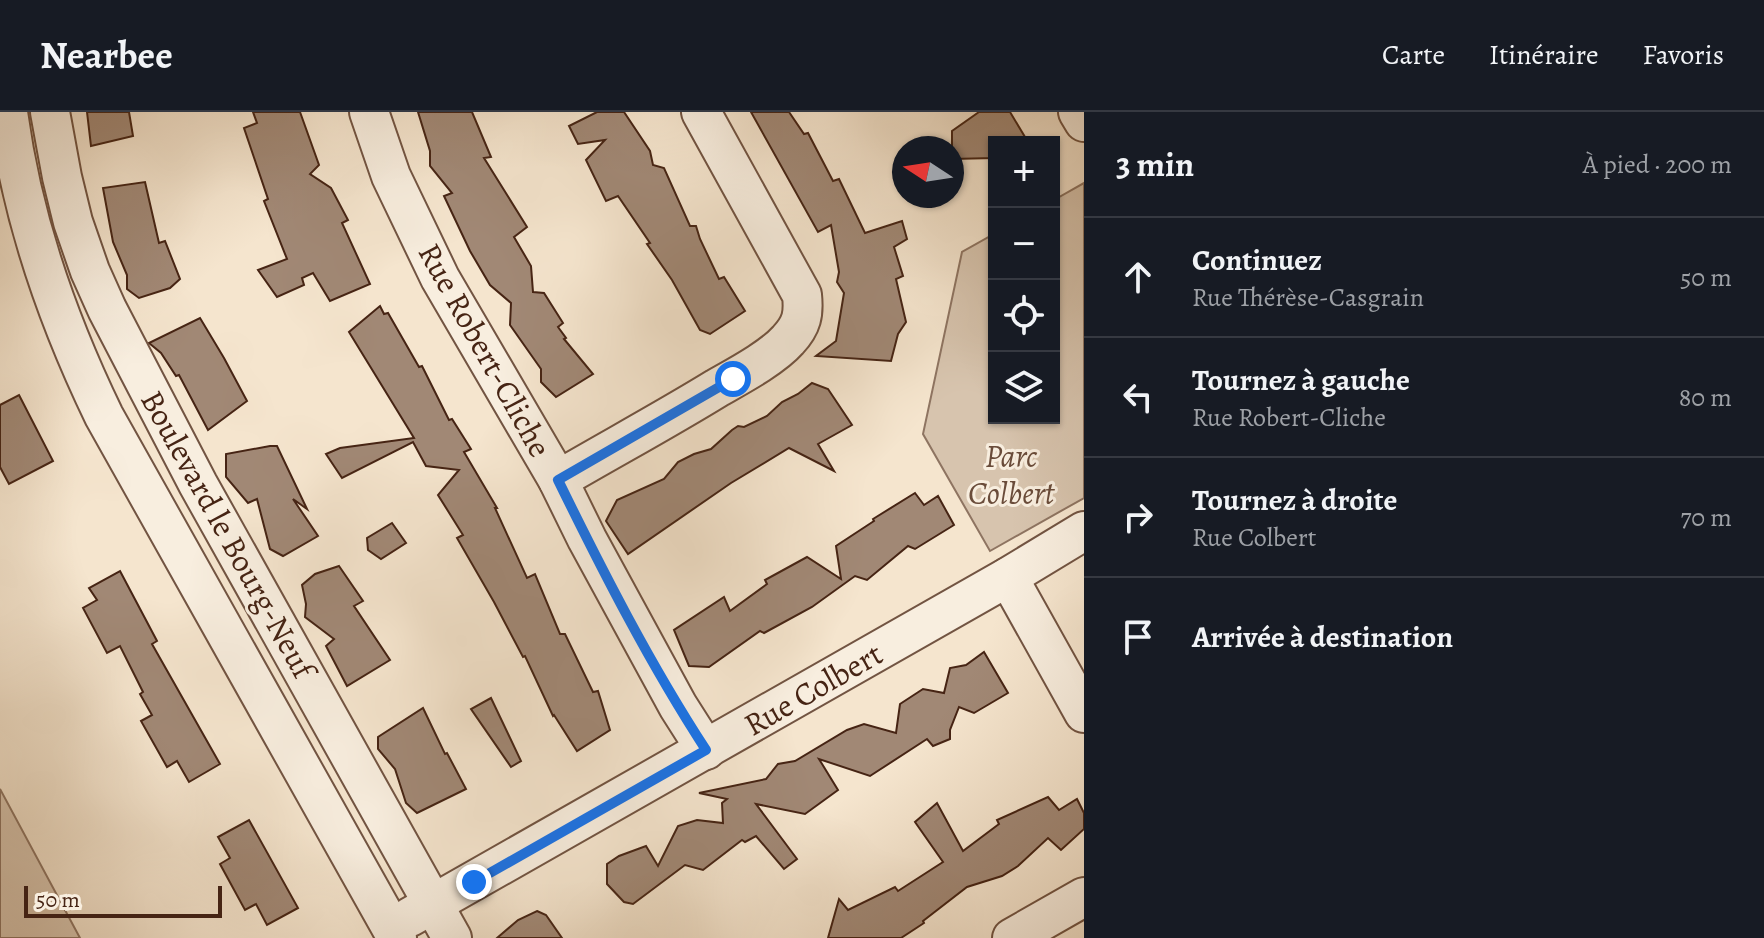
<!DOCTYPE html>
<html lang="fr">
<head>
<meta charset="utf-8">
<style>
	:root { --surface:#171b24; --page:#242831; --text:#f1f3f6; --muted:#9ea1a6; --line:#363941 }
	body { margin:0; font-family:Alegreya,serif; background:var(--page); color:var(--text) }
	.controls { position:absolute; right:24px; top:24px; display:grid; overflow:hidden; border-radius:0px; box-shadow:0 2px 6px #0004 }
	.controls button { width:72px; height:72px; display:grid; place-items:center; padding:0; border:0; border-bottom:2px solid var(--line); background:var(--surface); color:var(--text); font:40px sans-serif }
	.compass { position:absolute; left:892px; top:24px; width:72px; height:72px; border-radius:50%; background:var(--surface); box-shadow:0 2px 6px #0004; rotate:282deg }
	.scale { position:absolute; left:24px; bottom:20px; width:198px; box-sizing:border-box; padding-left:8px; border:4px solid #462414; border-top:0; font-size:22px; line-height:28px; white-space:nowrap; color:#462414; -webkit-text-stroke:6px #f8eedf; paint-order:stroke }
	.stop { position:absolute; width:24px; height:24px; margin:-18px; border:6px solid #1a73e8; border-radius:50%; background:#fff }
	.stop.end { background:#1a73e8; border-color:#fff; box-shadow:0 2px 8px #0008 }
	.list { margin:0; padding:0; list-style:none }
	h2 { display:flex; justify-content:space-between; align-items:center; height:104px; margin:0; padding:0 32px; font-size:34px }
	h2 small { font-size:26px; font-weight:400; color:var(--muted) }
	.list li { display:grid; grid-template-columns:52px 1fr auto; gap:24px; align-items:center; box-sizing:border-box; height:120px; padding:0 32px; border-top:2px solid var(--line) }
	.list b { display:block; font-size:30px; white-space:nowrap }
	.list p { margin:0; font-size:26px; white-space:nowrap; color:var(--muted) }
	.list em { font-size:26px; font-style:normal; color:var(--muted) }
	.icon { flex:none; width:44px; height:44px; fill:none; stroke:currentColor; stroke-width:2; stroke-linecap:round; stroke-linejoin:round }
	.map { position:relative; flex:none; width:1084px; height:826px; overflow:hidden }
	header { display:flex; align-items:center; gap:48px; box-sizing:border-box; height:112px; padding:0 40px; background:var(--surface); border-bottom:2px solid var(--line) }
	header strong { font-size:38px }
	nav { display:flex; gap:44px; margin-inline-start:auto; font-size:28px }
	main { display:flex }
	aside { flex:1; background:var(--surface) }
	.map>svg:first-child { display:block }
	.green { fill:#d7c4ae; stroke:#8e7461; stroke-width:2 }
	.building { fill:#a18875; stroke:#462414; stroke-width:2 }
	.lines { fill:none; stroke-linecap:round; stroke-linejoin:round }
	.minor-casing { stroke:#725442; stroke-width:42 }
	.minor { stroke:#f8eedf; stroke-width:38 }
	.route { stroke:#1a73e8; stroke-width:10 }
	.labels { text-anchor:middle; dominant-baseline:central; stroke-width:6; stroke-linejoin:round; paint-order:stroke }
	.street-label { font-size:32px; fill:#462414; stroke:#f8eedf }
	.park-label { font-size:32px; font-style:italic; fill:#6a4c3a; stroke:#f8eedf }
</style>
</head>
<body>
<header>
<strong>Nearbee</strong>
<nav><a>Carte</a><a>Itinéraire</a><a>Favoris</a></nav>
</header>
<main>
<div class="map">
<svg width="1084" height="826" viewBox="0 0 1084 826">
	<rect width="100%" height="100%" fill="#f5e5ce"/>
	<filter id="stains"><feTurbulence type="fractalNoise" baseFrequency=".0025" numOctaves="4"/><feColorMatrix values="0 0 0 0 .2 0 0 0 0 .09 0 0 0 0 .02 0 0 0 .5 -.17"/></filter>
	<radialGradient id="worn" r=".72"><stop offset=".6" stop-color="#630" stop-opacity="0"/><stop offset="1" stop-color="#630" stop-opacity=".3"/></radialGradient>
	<!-- green -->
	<g class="green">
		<path d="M1084,71V386L990,439L923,322L962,140L994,122V306H1054V88Z"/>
		<path d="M0,677L80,826H0Z"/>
	</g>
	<!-- building -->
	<g class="building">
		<path d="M87,0H129L133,24L91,34Z"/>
		<path d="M253,0H300L319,53L310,62L331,76L348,108L342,111L370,172L330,189L313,161L302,166L304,173L277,185L258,158L287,147L264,89L268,87L244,16L257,11Z"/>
		<path d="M418,0H472L491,45L484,46L527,115L514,125L531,154L533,180L544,181L563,211L558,215L566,226L564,227L593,262L556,285L541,270V257L510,213L511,191L490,173L470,139L444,84L452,81L430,54V39Z"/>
		<path d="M597,0H624L650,39L653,53L664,56L690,114H696L700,127L719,167L724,165L745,199L710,222L700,218L672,168L647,132L650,131L618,84L606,89L586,48L605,28L578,32L569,14Z"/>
		<path d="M751,0H789L804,22L808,21L833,69L839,67L865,121L902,109L907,127L894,135L903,164L896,167L906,210L898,222L891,249L816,244L836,229L844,181L837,170L839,160L831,113L818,120Z"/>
		<path d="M979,0H1010L1028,30H994V46L952,47V19Z"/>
		<path d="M145,70L159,131L165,129L180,167L170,176L139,186L127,177V163L113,130L103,76Z"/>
		<path d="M380,194L384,202L388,201L419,255L422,254L449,308L452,307L471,337L464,340L497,396H495L527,466L535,462L560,522H565L593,580L598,579L610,618L577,639L554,603L553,604L525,544L523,545L494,490L457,426L463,423L438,383L459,358L426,354L413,330L342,366L326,342L340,336L414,326L349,220Z"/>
		<path d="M200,206L224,246L247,289L208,318L179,263L176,264L161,241L149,231Z"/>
		<path d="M812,271L828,277L852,313L818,332L834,359L789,336L731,371L628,442L606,409L617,388L664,367L678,350L694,342L711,337L732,318L738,314L744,315L767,304L782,290L798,282Z"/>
		<path d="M19,283L53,349L9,372L0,355V293Z"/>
		<path d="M270,334H277L307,397L293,387L318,424L283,444L270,437L257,387L248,391L226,365V342Z"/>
		<path d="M915,381L924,393L938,384L954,413L915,437L908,434L867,468L855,464L812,495L764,521L760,519L709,555L689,554L674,518L724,485L730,499L767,472L765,468L807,445L841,467L836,434L874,409L873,407Z"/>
		<path d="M392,411L406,431L381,447L368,438L367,426Z"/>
		<path d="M339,454L363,489L354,494L390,548L347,574L326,534L334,527L305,505L306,492L302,473L315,462Z"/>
		<path d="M120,459L157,529L152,532L220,652L189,670L177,649L167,655L141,609L152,603L140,582L143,580L120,534L107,541L83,496L97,488L89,476Z"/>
		<path d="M984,540L1008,581L974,601L959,595L950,618V627L933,634L927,627L870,664L819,647L838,678L805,702L756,692L797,747L784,757L756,724L745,730L742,728L703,758L685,753L633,792L624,790L607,772V752L619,744L646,734L658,754L678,714L697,708L723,711L722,691L727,687L699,681L766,667L778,652L795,649L847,618L864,612L896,621L900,592L923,577L944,581L950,556L966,553Z"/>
		<path d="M491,586L521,649L511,655L471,597Z"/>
		<path d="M423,596L445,642L447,641L466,677L417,701L406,691L395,657L378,637V625Z"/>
		<path d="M1048,685L1059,698L1077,687L1084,701V717L1061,738L1048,726L1018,754L1002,764L967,775L923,809L924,811L901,826H828L839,787L848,798L895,775L898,779L943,750L915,710L937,691L963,739L999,712L997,708Z"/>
		<path d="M249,708L298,796L267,813L256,792L245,798L220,752L230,746L218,725Z"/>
		<path d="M537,799L546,803L562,826H497L518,808Z"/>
	</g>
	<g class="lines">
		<defs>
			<g id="minor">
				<path d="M8,0C22,107 57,207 104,304L397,826"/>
				<path d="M50,0L62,65L73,110L90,159L107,197L198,372L452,826"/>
				<path d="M369,0L391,64L440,166L558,368L587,427L678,594L706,638"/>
				<path d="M1078,0L1084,10"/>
				<path d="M558,368C611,337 665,308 717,276C738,264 772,246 788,228C802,213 804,202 802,183L701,0"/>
				<path d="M1008,465L1084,601"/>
				<path d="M410,805L1008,465L1084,419"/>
				<path d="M1012,826L1084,785"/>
			</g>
		</defs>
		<!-- minor casing -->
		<use href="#minor" class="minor-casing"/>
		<!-- minor -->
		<use href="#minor" class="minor"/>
	</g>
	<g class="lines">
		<!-- route -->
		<path class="route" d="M474,770L706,638C650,552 603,460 558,368L733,267"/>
	</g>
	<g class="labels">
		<!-- street labels -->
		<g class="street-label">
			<text transform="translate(485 238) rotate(61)">Rue Robert-Cliche</text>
			<text transform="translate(228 422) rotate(61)">Boulevard le Bourg-Neuf</text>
			<text transform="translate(813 577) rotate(-30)">Rue Colbert</text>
		</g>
		<!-- park labels -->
		<g class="park-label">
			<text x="1011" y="344">Parc<tspan x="1011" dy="37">Colbert</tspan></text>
		</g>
	</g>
	<rect width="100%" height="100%" filter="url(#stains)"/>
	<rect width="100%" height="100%" fill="url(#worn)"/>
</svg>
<div class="controls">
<button>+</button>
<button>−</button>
<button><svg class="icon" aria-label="locate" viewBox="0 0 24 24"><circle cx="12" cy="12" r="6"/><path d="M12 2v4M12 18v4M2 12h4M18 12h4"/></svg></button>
<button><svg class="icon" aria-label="layers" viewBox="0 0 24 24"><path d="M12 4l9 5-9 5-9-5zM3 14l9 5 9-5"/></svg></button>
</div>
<svg class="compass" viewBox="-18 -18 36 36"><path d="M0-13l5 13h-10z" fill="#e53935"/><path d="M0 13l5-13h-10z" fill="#9ea1a6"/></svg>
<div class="scale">50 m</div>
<div class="stop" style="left:733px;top:267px"></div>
<div class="stop end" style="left:474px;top:770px"></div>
</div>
<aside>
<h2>3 min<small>À pied · 200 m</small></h2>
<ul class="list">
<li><svg class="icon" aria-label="ahead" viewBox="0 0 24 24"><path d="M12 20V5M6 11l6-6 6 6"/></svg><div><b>Continuez</b><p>Rue Thérèse-Casgrain</p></div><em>50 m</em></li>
<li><svg class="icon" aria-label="left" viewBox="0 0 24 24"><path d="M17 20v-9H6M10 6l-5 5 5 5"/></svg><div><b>Tournez à gauche</b><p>Rue Robert-Cliche</p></div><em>80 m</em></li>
<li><svg class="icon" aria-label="right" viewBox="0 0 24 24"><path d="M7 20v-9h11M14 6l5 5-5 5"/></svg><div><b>Tournez à droite</b><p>Rue Colbert</p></div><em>70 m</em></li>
<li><svg class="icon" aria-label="arrive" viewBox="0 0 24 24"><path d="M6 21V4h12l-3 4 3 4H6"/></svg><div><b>Arrivée à destination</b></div></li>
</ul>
</aside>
</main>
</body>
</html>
